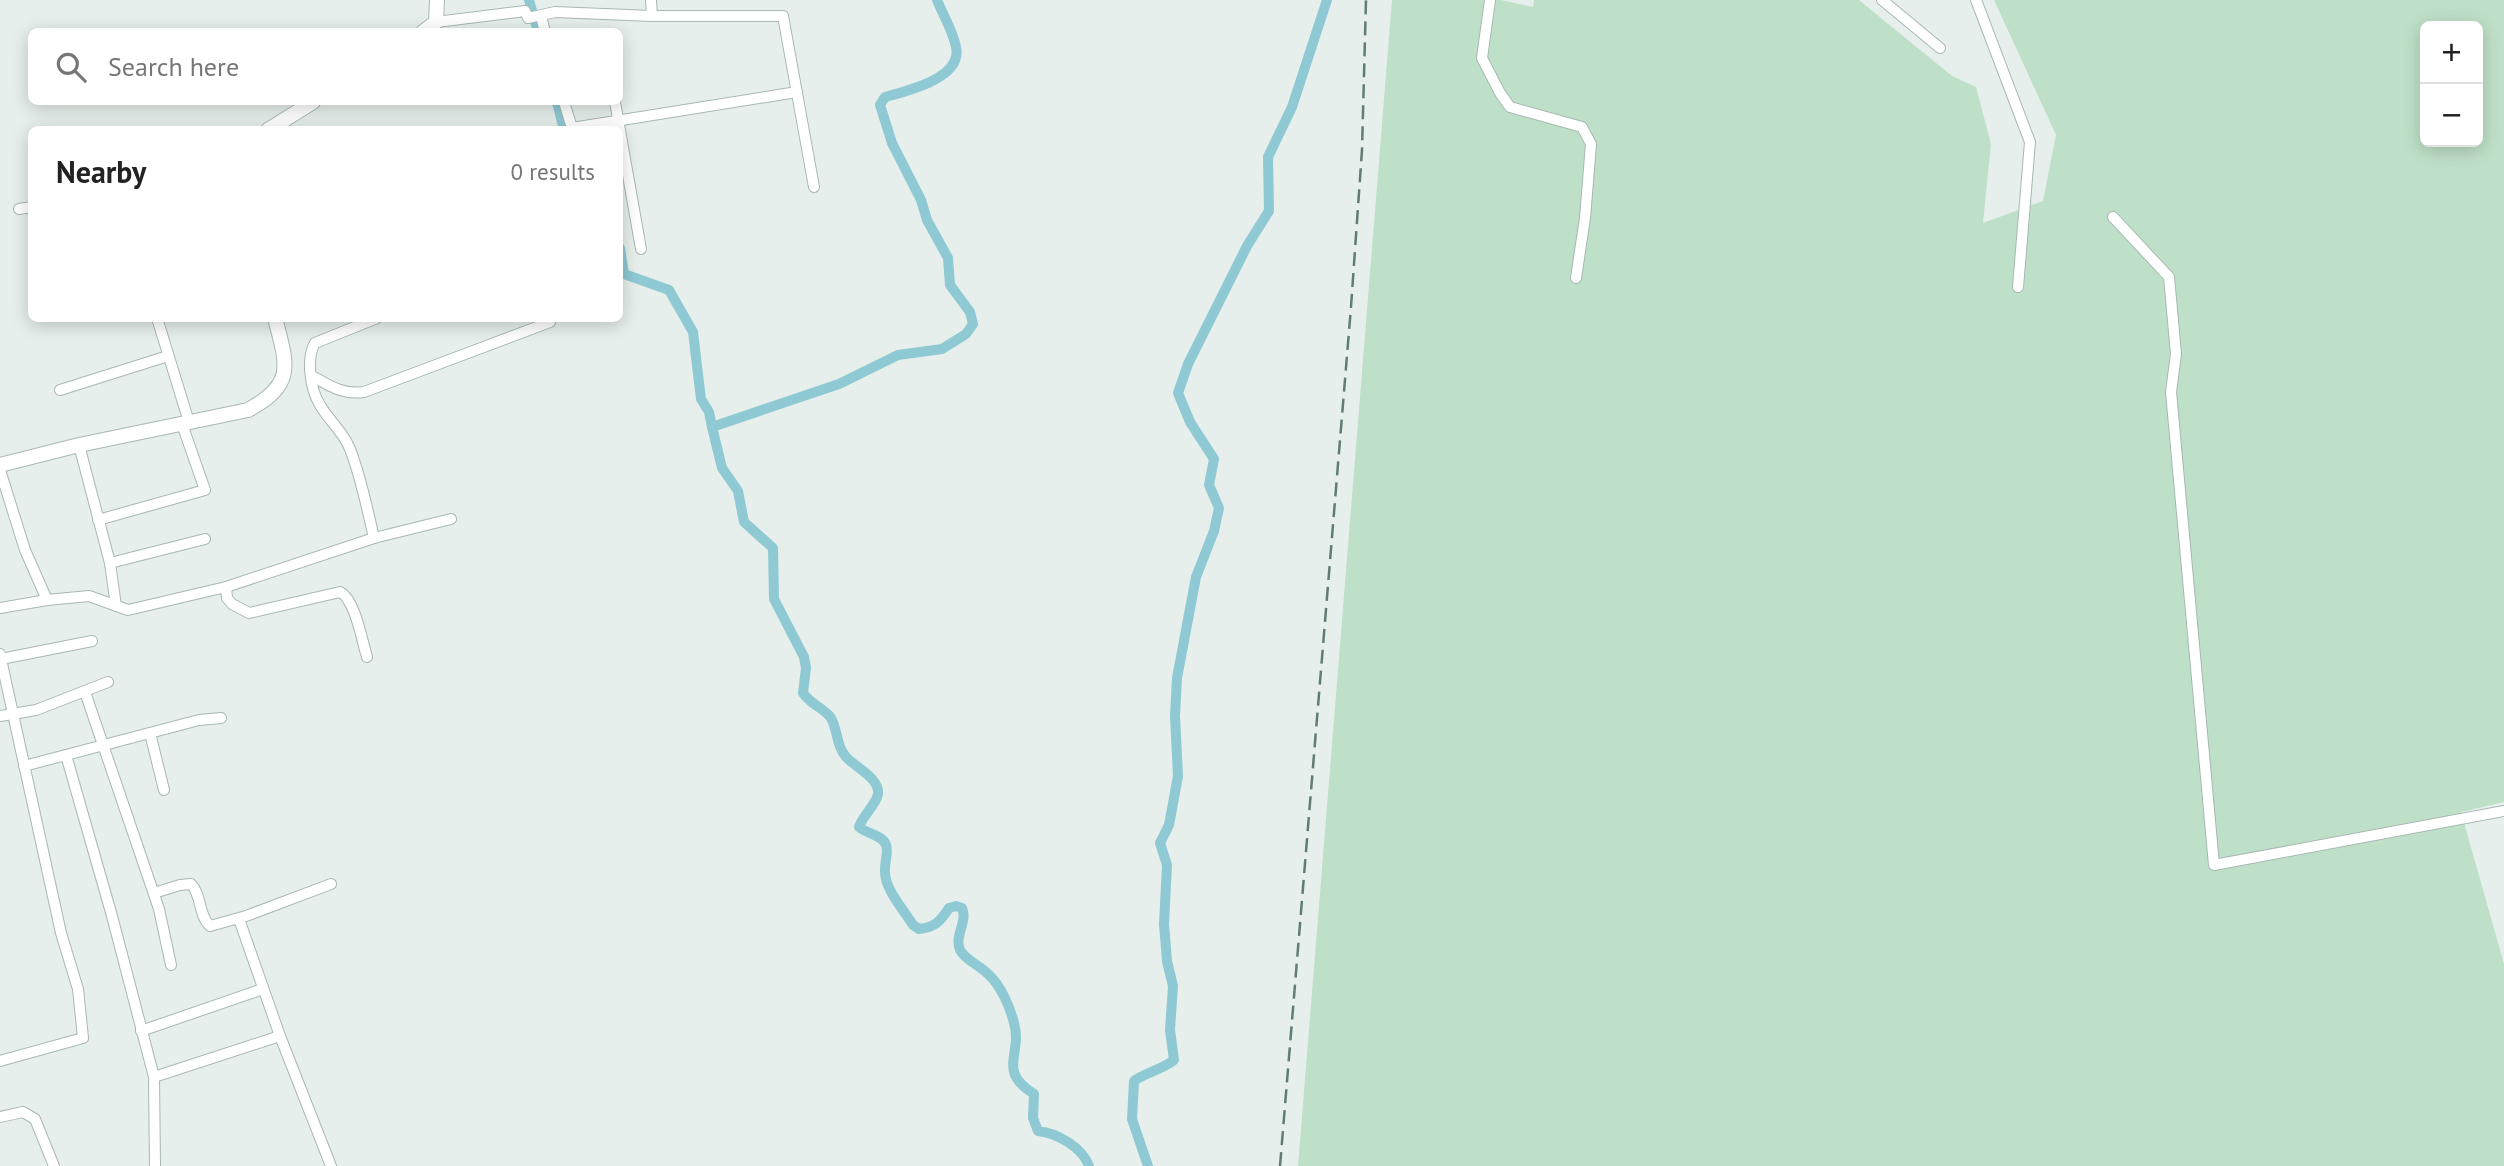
<!DOCTYPE html>
<html lang="en">
<head>
<meta charset="utf-8">
<style>
	:root { --surface:#fff; --page:#f2f2f2; --text:#222; --muted:#767676; --line:#e0e0e0 }
	body { margin:0; font-family:"PT Sans",sans-serif; background:var(--page); color:var(--text) }
	.controls { position:absolute; right:21px; top:21px; display:grid; overflow:hidden; border-radius:10px; box-shadow:0 4px 18px #0003 }
	.controls button { width:63px; height:63px; display:grid; place-items:center; padding:0; border:0; border-bottom:2px solid var(--line); background:var(--surface); color:var(--text); font:35px sans-serif }
	.list { margin:0; padding:0; list-style:none }
	h2 { display:flex; justify-content:space-between; align-items:center; height:91px; margin:0; padding:0 28px; font-size:30px }
	h2 small { font-size:23px; font-weight:400; color:var(--muted) }
	.icon { flex:none; width:38px; height:38px; fill:none; stroke:currentColor; stroke-width:2; stroke-linecap:round; stroke-linejoin:round }
	.map { position:relative; flex:none; width:2504px; height:1166px; overflow:hidden }
	.search { position:absolute; background:var(--surface); box-shadow:0 4px 18px #0003; left:28px; top:28px; width:595px; height:77px; display:flex; align-items:center; gap:18px; box-sizing:border-box; padding:0 24px; border-radius:10px; color:var(--muted); font-size:26px }
	.panel { position:absolute; background:var(--surface); box-shadow:0 4px 18px #0003; left:28px; top:126px; width:595px; height:196px; border-radius:10px }
	.map>svg:first-child { display:block }
	.green { fill:#bfe0c8; fill-rule:evenodd }
	.lines { fill:none; stroke-linecap:round; stroke-linejoin:round }
	.canal { stroke:#8ec9d4; stroke-width:10 }
	.minor-casing { stroke:#a8b8b2; stroke-width:12 }
	.tertiary-casing { stroke:#a8b8b2; stroke-width:16 }
	.minor { stroke:#fff; stroke-width:10 }
	.tertiary { stroke:#fff; stroke-width:14 }
	.rail { stroke:#5f7d75; stroke-width:2.5; stroke-dasharray:14 7; stroke-linecap:butt }
</style>
</head>
<body>
<div class="map">
<svg width="2504" height="1166" viewBox="0 0 2504 1166">
	<rect width="100%" height="100%" fill="#e6efeb"/>
	<!-- green -->
	<path class="green" d="M1392,0H1501L1533,7L1534,0H1859L1952,76L1976,87L1991,144L1983,223L2043,201L2056,135L1994,0H2504V802L2461,812L2504,964V1166H1298ZM2425,26H2478V142H2425Z"/>
	<g class="lines">
		<!-- canal -->
		<g class="canal">
			<path d="M529,0L538,32"/>
			<path d="M937,0C943,15 953,31 956,47C963,78 907,91 885,97L880,105L892,143L921,200L927,220L948,258L950,285L970,312L973,324L966,334L942,349L898,355L839,384L712,427L722,468L738,491L744,522L773,548L774,599L804,657L806,668L803,693C810,704 825,709 831,718C838,730 836,747 847,758C856,767 880,779 878,794C876,805 863,815 859,827C867,834 883,835 886,845C889,852 884,864 885,872C885,890 904,910 913,925L919,929C935,927 940,922 949,908L956,906L962,908C968,922 954,935 960,950C965,960 981,966 989,975C1001,986 1010,1007 1014,1023C1023,1055 996,1070 1034,1094L1033,1118L1038,1131C1057,1133 1082,1147 1089,1166"/>
			<path d="M557,102L564,130"/>
			<path d="M620,248L624,274L669,290L693,332L701,399L709,412L712,427"/>
			<path d="M1148,1166L1132,1119L1134,1081C1147,1072 1161,1070 1174,1060L1170,1030L1173,986L1167,961L1164,924L1167,865L1160,843L1169,825L1178,776L1175,716L1177,678L1196,577L1214,531L1219,508L1209,485L1214,459L1190,422L1178,393L1188,364L1247,246L1269,211L1268,157L1292,107L1327,0"/>
		</g>
		<defs>
			<g id="minor">
				<path d="M1490,0L1482,58L1500,93L1510,107L1582,127L1591,144L1585,218L1576,278"/>
				<path d="M1882,0L1940,48"/>
				<path d="M1976,0L2030,142L2018,287"/>
				<path d="M541,16L545,32"/>
				<path d="M652,16H783L814,187"/>
				<path d="M436,22L525,11L528,18L555,12L652,16L651,0"/>
				<path d="M564,102L572,128L797,92"/>
				<path d="M615,102L641,249"/>
				<path d="M19,209L32,207"/>
				<path d="M2113,217L2169,277L2176,354L2171,392L2214,865L2504,811"/>
				<path d="M157,318L189,422"/>
				<path d="M312,376C330,386 343,395 364,392L550,322"/>
				<path d="M60,390L168,356"/>
				<path d="M79,445L110,563L205,539"/>
				<path d="M0,470L25,550L47,600L89,596L128,610L226,587L374,538L451,519"/>
				<path d="M98,520L205,490L182,424"/>
				<path d="M374,538C367,508 361,477 350,449C343,431 329,421 320,405C310,389 306,358 315,343L377,318"/>
				<path d="M110,563L116,606"/>
				<path d="M226,587L227,598L232,604L249,613L340,592C355,599 362,641 367,657"/>
				<path d="M0,608L47,600"/>
				<path d="M0,654L1,659L92,641"/>
				<path d="M85,692L159,909L171,965"/>
				<path d="M0,716L36,710L108,682"/>
				<path d="M150,733L164,790"/>
				<path d="M66,755L112,916L154,1077L155,1166"/>
				<path d="M24,766L199,720L221,718"/>
				<path d="M154,893L180,885L191,884C202,895 198,915 210,926L246,916L331,884"/>
				<path d="M239,919L280,1036L331,1166"/>
				<path d="M141,1031L263,989"/>
				<path d="M0,1061L83,1038L78,989L61,933L1,659"/>
				<path d="M154,1077L280,1036"/>
				<path d="M0,1117L23,1112L35,1119L54,1166"/>
			</g>
			<g id="tertiary">
				<path d="M423,32L436,22L437,0"/>
				<path d="M268,130L313,102"/>
				<path d="M0,465L79,445L248,410C296,384 287,365 275,318"/>
			</g>
		</defs>
		<!-- minor casing -->
		<use href="#minor" class="minor-casing"/>
		<!-- tertiary casing -->
		<use href="#tertiary" class="tertiary-casing"/>
		<!-- minor -->
		<use href="#minor" class="minor"/>
		<!-- tertiary -->
		<use href="#tertiary" class="tertiary"/>
		<!-- rail -->
		<path class="rail" d="M1280,1166L1351,307L1362,150L1366,0"/>
	</g>
</svg>
<div class="controls">
<button>+</button>
<button>−</button>
</div>
<div class="search"><svg class="icon" aria-label="search" viewBox="0 0 24 24"><circle cx="10" cy="10" r="6"/><path d="M15 15l6 6"/></svg>Search here</div>
<section class="panel">
<h2>Nearby<small>0 results</small></h2>
<ul class="list">
</ul>
</section>
</div>
</body>
</html>
